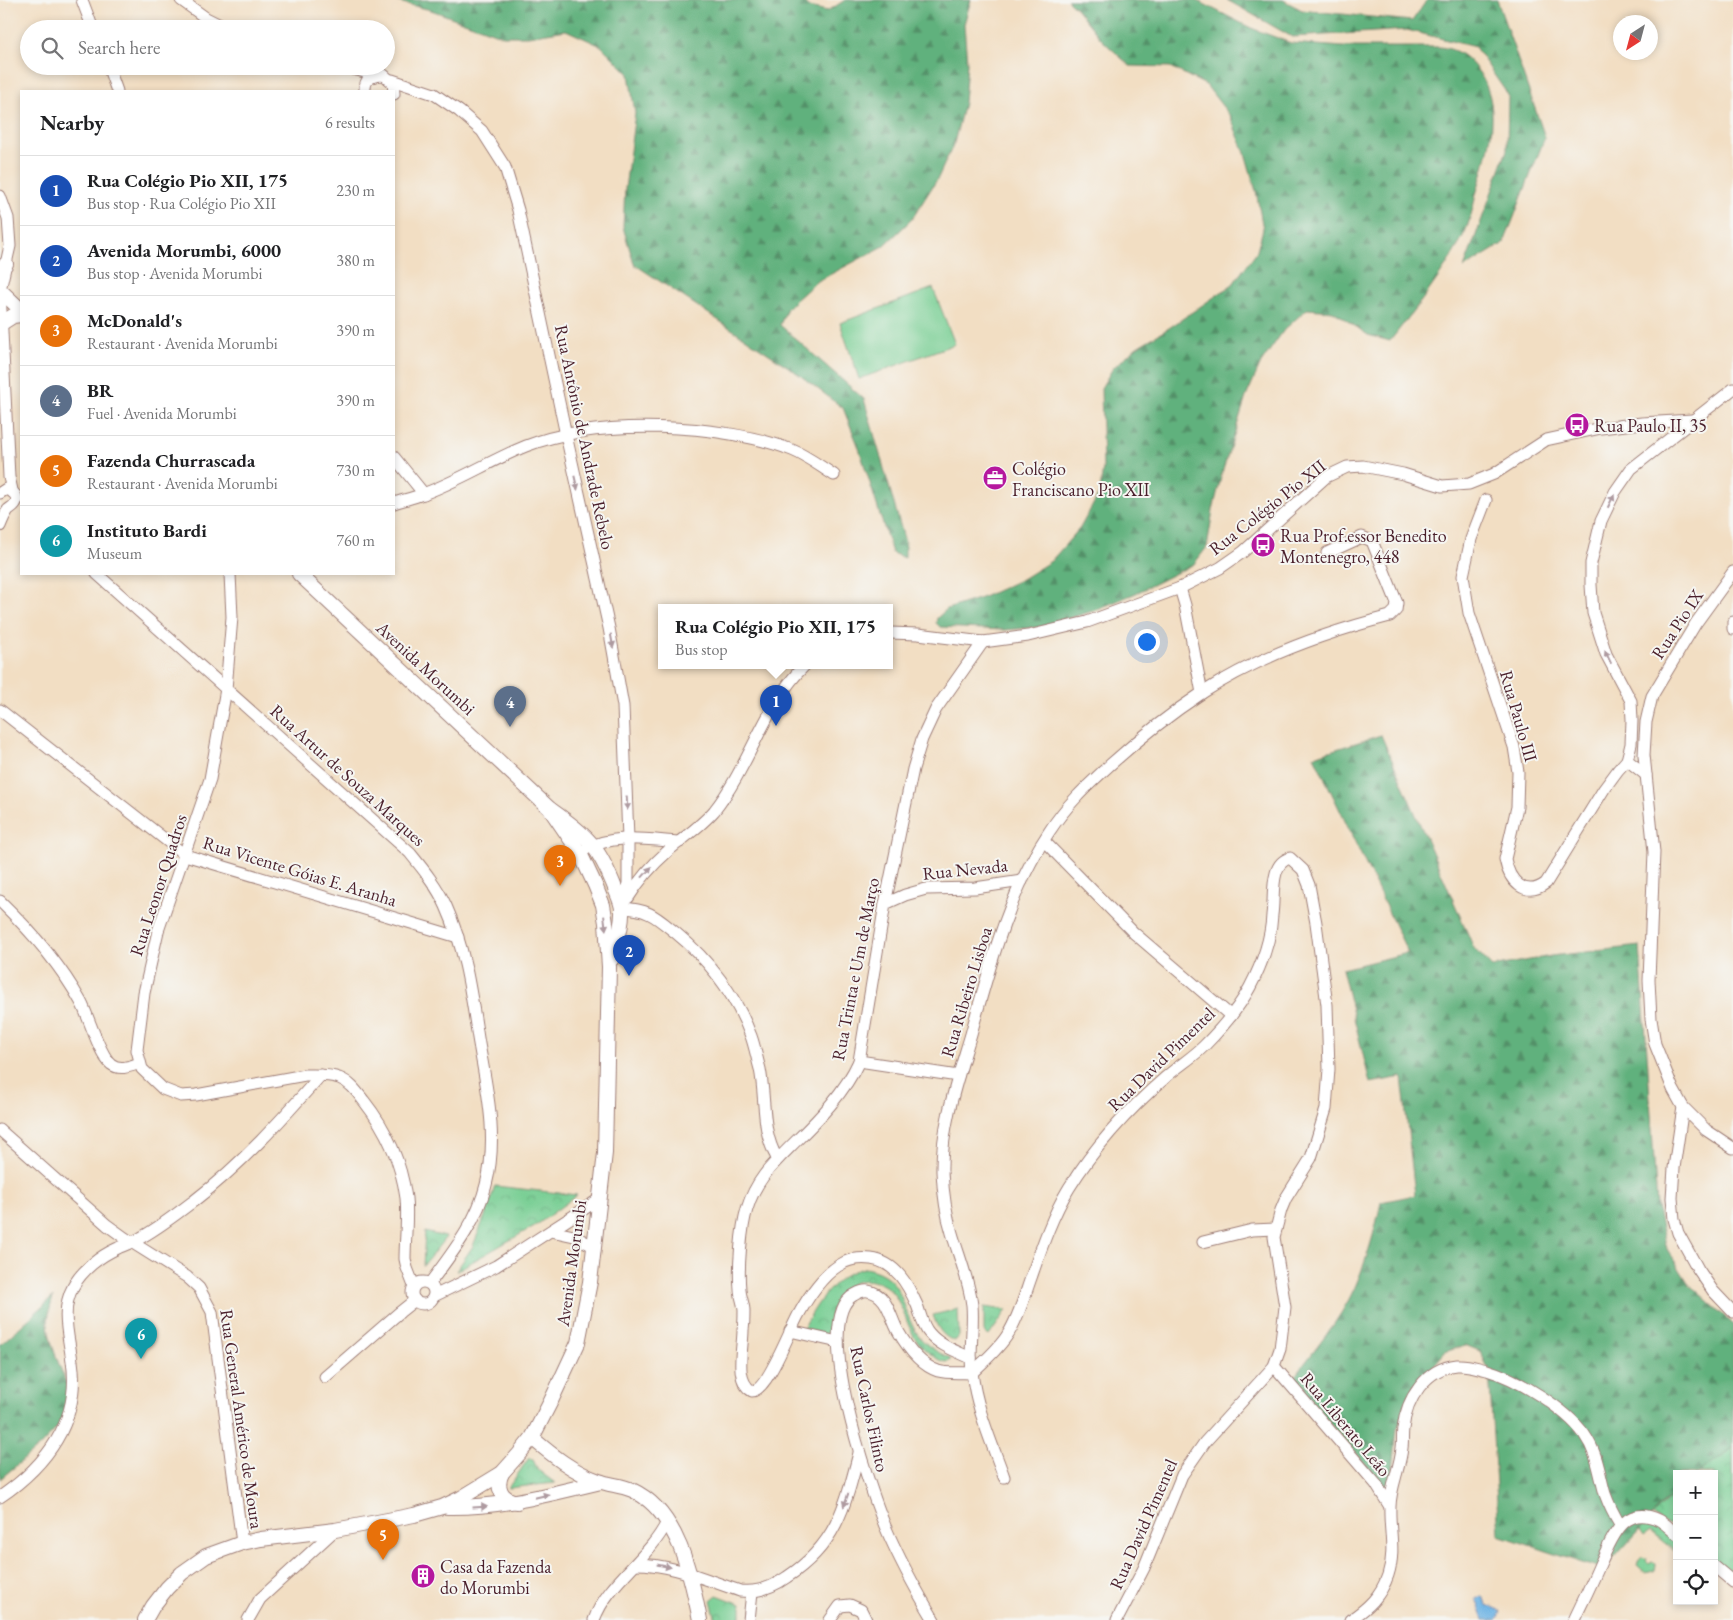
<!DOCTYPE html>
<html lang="en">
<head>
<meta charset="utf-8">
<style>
	:root { --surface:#fff; --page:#f2f2f2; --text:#202124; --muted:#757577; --line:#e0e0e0; --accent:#b5179e }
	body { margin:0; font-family:"EB Garamond",serif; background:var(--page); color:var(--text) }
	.controls { position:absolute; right:15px; bottom:15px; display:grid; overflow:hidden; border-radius:0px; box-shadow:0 2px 8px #0003 }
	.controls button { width:45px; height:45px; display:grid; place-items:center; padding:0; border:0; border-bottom:1px solid var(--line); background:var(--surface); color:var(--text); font:25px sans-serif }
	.compass { position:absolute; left:1613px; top:15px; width:45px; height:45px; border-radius:50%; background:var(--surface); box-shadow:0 2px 8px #0003; rotate:216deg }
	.you { position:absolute; left:1146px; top:641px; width:18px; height:18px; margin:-12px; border:4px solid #fff; border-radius:50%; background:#1a73e8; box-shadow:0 0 0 8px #1a73e833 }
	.badge { display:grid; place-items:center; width:32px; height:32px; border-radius:50%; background:var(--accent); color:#fff; font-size:16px; font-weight:700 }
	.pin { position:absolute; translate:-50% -41px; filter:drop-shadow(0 1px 2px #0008) }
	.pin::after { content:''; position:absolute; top:26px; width:18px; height:15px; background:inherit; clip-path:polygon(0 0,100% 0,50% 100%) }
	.popup { position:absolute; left:658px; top:604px; width:235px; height:65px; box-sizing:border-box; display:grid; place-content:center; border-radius:0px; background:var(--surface); filter:drop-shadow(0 1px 4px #0005); font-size:16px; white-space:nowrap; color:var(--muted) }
	.popup b { font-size:19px; color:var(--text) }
	.popup::after { content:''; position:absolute; left:50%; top:100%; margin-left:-10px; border:10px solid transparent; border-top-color:var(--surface) }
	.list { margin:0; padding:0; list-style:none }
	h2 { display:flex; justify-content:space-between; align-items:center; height:65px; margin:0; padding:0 20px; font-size:21px }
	h2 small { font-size:16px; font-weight:400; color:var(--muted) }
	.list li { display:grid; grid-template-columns:32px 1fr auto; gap:15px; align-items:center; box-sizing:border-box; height:70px; padding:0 20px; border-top:1px solid var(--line) }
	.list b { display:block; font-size:19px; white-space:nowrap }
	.list p { margin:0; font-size:16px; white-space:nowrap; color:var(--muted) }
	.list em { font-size:16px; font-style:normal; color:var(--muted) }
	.icon { flex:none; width:28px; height:28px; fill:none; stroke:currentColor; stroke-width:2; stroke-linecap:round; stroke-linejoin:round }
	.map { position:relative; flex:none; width:1733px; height:1620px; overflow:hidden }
	.search { position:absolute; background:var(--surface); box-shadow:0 2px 8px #0003; left:20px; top:20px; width:375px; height:55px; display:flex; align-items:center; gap:12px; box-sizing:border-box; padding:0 18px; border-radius:28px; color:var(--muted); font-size:19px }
	.panel { position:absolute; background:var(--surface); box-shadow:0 2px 8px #0003; left:20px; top:90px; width:375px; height:485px; border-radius:0px }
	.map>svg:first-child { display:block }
	.grass { fill:#77ce93; stroke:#60765f }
	.forest { fill:url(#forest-firs); stroke:#566854 }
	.park { fill:url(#park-crowns); stroke:#60765f }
	.water { fill:#6db3e4; stroke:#5c6988 }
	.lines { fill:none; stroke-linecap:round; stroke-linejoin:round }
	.minor-casing { stroke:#9e7e77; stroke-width:13 }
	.major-casing { stroke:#9e7e77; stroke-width:16 }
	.minor { stroke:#fff; stroke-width:11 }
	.major { stroke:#fff; stroke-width:14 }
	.oneway { fill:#ae9aa0 }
	.labels { text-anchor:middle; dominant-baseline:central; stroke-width:4; stroke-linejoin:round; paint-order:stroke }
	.poi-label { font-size:18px; fill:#4a1f2b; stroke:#f6f6f2; text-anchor:start }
	.street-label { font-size:18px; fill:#4a1f2b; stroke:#f6f6f2 }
</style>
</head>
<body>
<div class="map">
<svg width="1733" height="1620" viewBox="0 0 1733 1620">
	<defs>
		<pattern id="forest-firs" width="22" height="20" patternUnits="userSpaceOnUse" patternTransform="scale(1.25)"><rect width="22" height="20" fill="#61b17d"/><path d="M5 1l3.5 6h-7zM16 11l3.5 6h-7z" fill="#528f67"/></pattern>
		<pattern id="park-crowns" width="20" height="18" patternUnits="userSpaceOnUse" patternTransform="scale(1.25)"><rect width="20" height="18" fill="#77ce93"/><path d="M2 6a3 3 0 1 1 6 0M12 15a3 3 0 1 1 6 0" fill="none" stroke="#68b07f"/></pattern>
	</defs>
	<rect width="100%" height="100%" fill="#f6f6f2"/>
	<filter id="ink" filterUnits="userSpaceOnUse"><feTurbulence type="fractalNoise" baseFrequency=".02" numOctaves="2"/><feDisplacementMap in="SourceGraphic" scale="10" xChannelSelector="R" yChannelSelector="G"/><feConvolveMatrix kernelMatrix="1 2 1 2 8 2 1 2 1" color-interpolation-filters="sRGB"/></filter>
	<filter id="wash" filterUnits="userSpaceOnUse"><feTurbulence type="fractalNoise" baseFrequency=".0096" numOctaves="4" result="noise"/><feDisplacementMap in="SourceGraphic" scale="20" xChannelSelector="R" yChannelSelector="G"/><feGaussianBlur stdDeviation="1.12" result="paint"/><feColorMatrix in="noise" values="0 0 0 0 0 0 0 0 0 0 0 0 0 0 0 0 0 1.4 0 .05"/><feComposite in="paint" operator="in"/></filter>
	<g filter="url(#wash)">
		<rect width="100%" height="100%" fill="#f2dec3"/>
		<!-- grass -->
		<g class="grass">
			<path d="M933,288L955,344L859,379L840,323Z"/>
			<path d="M1642,1523L1644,1526L1649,1524L1659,1527L1677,1541V1553L1650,1531L1644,1536L1638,1527Z"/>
			<path d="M1642,1557L1647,1559L1646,1561L1649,1564L1652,1562L1655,1564L1654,1571L1645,1573L1637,1566L1639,1560Z"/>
		</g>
		<!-- forest -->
		<g class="forest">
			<path d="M390,0H803L808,7L828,11L845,0H971L964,24L967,63L964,103L954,143L938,178L912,219L884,246L816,282L787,308L780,325L864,399L905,542V558L892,553L858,445L843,408L793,370L634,264L623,227L625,189L635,113L629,74L601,46L566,30L528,36H503L431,10Z"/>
			<path d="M1067,0H1196L1251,28L1291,43L1343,47H1440C1456,49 1465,55 1475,67C1505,104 1489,150 1477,191C1473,206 1470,224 1462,238C1443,275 1416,308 1390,341L1368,335L1333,311L1307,309L1284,330L1261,363L1246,397L1222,473L1213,510L1207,547L1194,564L1136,593L1093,611L1040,627L1005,630L940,627L936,623L937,618L947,609L981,598L1022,579L1051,561L1080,528L1100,492L1103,468L1101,388L1113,368L1137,347L1169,328L1233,284L1257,251L1263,229L1256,191L1245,153L1230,116L1206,85L1170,67L1130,66L1101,39L1076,8Z"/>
			<path d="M1227,0H1283L1302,10L1412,21L1427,0H1497L1545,137L1504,243L1464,268L1507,150L1508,95L1475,47L1407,30L1292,37Z"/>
			<path d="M1381,735L1474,948L1492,967L1551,956L1640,946L1657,1206L1667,1249L1689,1284L1733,1324V1448L1698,1474H1677V1492L1663,1504L1603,1570L1499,1535L1489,1370L1480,1351L1465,1345L1445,1352L1419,1383L1397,1429L1392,1481L1388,1487H1385L1292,1380C1314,1350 1340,1321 1355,1287C1367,1259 1375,1231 1381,1202L1415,1195L1402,1077L1370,1083L1342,969L1408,953L1314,756Z"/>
			<path d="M53,1297C51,1304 49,1312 48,1320C47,1341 65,1377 72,1398L59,1426L40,1446L0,1479V1345Z"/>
		</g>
		<!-- park -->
		<g class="park">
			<path d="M495,1186L577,1195L538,1224L456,1271L473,1246L489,1206Z"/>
			<path d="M425,1232L446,1237L423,1266Z"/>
			<path d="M865,1268C907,1276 899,1308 918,1335C926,1346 937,1352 950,1358V1361L946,1362C934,1359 920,1347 914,1336C902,1316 900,1286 872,1281C864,1279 857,1281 850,1285C832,1295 829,1317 828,1335L803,1329C816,1305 836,1272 865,1268Z"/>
			<path d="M984,1307L1007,1310L989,1336L984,1332Z"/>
			<path d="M958,1309L959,1336L955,1341C942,1337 937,1327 933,1315Z"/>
			<path d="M1733,1448V1578L1714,1561V1474H1698Z"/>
			<path d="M529,1458L533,1460L538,1470L555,1483L508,1488Z"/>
			<path d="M1677,1492V1528L1652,1516Z"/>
			<path d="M717,1595L741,1604V1620H716L711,1600Z"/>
		</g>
		<!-- water -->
		<path class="water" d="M1483,1596L1487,1605L1501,1611L1497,1620H1484L1476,1599Z"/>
	</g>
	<g filter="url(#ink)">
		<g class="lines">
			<defs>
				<g id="minor">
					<path d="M82,0L93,29"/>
					<path d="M181,0L206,18L228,29"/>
					<path d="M108,66L117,91"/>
					<path d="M343,66L375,75"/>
					<path d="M392,80L434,94L459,111L482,131L505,167L518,210L566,435L609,628L623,706L628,839V883L622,908"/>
					<path d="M365,91C364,78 373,75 384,75L393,83L394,94"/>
					<path d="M0,196L8,218L10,246L0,290L9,477L12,490"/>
					<path d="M394,457L424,494"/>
					<path d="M0,493L6,489C13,491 20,497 15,504C13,507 10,508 8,510C5,514 2,521 0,526"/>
					<path d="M1486,500L1471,539L1463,576L1469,613L1514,747L1518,772L1517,807L1505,859C1509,881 1525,899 1546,883L1604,789L1618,770L1627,760"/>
					<path d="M394,503C403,500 413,498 423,494C459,481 491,460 526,446C597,418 722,423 792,450C807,456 821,467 834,475"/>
					<path d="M1733,572L1696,623L1652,696L1646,722L1644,755L1654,852L1649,980L1651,1019L1655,1044L1673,1089L1683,1107L1674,1168L1672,1198L1674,1219L1678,1233L1698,1269L1713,1291L1733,1312"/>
					<path d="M97,574L410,853C423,869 437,886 446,906C465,948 471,993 478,1038C486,1086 499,1136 486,1185C477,1222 452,1253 430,1283"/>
					<path d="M230,574L232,617L226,689L210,779L158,931L144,993L137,1050L142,1069L163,1089L181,1096L196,1095L305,1075C316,1075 329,1074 339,1078C350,1082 357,1092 364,1101C387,1130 401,1161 406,1198C408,1217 405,1239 405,1259L407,1268L414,1286"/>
					<path d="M1733,622V629"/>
					<path d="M890,633L918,634L983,642L1028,636L1087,622L1180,588L1220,568L1243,552L1326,477L1347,467L1363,466L1403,474L1442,486L1469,484L1494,474L1546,440L1601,428L1642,423L1692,420"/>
					<path d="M1202,693C1259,656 1324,633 1390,616L1396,610L1397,603L1372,541L1362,537L1327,553"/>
					<path d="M0,710L185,855L458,937"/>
					<path d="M1646,775L1627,760L1631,744L1632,720L1631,701L1606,654L1593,613L1591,585V563L1601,521L1615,492L1631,469L1733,389"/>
					<path d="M1044,841L1134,933L1231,1016"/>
					<path d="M586,849C615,833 648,840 680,842"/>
					<path d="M628,898C639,880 652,865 668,851C683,838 701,826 714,811C750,766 764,705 805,665"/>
					<path d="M0,901C31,931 60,964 81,1002C89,1017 99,1054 111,1064C120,1071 131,1066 140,1063"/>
					<path d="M885,904L905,895L926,889L975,888L1022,881"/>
					<path d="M622,908C649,909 656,917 676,933C709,960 736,996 751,1036C755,1047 757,1059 760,1069C766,1099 761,1131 777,1158"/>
					<path d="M859,1061L958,1076"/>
					<path d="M1683,1107L1706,1130L1733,1148"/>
					<path d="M0,1130L107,1225L125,1238L187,1277L199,1288L212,1312L242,1543"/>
					<path d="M551,1231L574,1236L593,1246"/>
					<path d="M1203,1242L1252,1230L1276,1229"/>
					<circle cx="423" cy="1293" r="11"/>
					<path d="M434,1296L496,1266L598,1200"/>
					<path d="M790,1331L838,1342"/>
					<path d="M971,1358C956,1351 940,1346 929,1333C922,1325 921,1315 917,1305C908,1285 896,1262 871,1259C862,1258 854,1258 845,1262C826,1271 810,1294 800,1312C791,1326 768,1391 752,1391C734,1381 743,1348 743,1330C744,1324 744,1318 744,1311C744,1304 740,1296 740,1289C738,1269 741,1228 747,1209C756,1179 774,1163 795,1142C819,1119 845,1092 859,1061L885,904L913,769L922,739L936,709L983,642"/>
					<path d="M1274,1366L1376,1484L1389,1505"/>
					<path d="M325,1377L400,1312L415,1300"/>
					<path d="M1004,1477C992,1443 976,1408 972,1372C969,1350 974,1327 972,1305C969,1280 959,1257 952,1233C946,1214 943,1192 942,1172C941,1125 958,1078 971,1034C990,965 1009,892 1049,832C1067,804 1087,786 1111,764C1140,738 1170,714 1202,693L1185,605L1180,588"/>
					<path d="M0,1497C47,1465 81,1420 72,1361C69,1337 60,1310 73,1287C82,1270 100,1256 118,1248C126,1244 135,1242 142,1237C160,1227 178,1213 195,1200C242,1164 282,1119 321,1075"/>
					<path d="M636,1564C673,1564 706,1580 740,1591C758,1593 773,1587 787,1577C836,1545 845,1507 859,1453"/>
					<path d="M1714,1566L1733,1582"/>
					<path d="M248,1620L260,1599L335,1530"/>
					<path d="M594,1620C608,1581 649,1559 667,1522"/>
					<path d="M749,1620L752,1592"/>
					<path d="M830,1620L840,1606L850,1605L861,1610L866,1620"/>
					<path d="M934,1620C916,1590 899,1559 885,1526C870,1489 810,1319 854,1295C858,1293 863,1290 868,1291C888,1294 890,1317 898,1331C907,1347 920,1365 938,1371C949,1374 961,1372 972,1373C984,1361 999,1349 1008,1334C1019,1317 1025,1294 1032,1275C1042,1246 1053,1214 1069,1188C1095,1146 1129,1109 1166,1077C1178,1066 1192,1058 1204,1046C1221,1029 1239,1008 1250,987C1261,966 1271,939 1272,915C1274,901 1272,887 1276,873C1278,866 1282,860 1290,858L1303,870L1309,885L1316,923L1327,1005L1329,1069L1326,1109L1311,1158L1286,1198L1281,1210L1274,1237L1285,1307L1280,1349L1274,1366L1205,1442L1182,1475L1144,1568L1117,1620"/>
					<path d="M1350,1620C1368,1608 1381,1596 1388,1575C1396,1551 1389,1531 1390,1507C1390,1488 1400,1468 1402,1448C1403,1442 1402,1435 1403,1429C1406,1399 1426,1368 1457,1365C1468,1364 1477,1368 1487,1370C1518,1379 1565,1408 1584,1434C1598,1454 1599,1473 1605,1494C1609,1505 1614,1515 1620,1525"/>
					<path d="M1574,1620C1583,1601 1592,1583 1600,1564C1612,1539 1623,1503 1659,1520C1665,1523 1671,1530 1677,1534"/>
				</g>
				<g id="major">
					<path d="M0,268L6,264"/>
					<path d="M0,290L21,310"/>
					<path d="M2,323L13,316L21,315"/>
					<path d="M299,574L550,809C587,835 598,845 615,888C617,894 622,903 622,910C623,926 616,944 612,959"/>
					<path d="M532,1438C552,1455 573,1472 599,1481C609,1485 621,1485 632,1490C678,1511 691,1575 700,1620"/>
					<path d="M502,1473C495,1488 502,1499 517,1502"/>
					<path d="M447,1507C502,1508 548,1494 601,1482"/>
					<path d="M145,1620L153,1606L167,1588L182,1573L206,1556L242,1543L261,1539L335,1530L414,1515L442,1507L461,1498L502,1473L519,1454L532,1438L551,1401L578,1343L590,1282L605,1153L609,967L606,923L603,905L595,885L580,853L550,809"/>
				</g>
			</defs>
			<!-- minor casing -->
			<use href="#minor" class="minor-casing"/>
			<!-- major casing -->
			<use href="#major" class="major-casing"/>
			<!-- minor -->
			<use href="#minor" class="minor"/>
			<!-- major -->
			<use href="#major" class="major"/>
		</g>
		<!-- one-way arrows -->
		<defs><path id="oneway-solid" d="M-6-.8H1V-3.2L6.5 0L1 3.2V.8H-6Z" transform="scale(1.25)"/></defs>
		<g class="oneway">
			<use href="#oneway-solid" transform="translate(576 483) rotate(77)"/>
			<use href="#oneway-solid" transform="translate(1611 501) rotate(-64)"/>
			<use href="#oneway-solid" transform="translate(612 641) rotate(80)"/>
			<use href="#oneway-solid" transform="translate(1608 657) rotate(-115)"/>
			<use href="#oneway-solid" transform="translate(627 803) rotate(87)"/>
			<use href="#oneway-solid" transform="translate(647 872) rotate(-48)"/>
			<use href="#oneway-solid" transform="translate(605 923) rotate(83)"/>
			<use href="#oneway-solid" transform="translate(542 1496) rotate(-14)"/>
			<use href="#oneway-solid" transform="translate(846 1500) rotate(109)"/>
			<use href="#oneway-solid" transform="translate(480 1507) rotate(-4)"/>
			<use href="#oneway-solid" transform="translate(664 1566) rotate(11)"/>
		</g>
	</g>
	<!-- icons -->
	<defs>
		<symbol id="bus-disc" viewBox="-11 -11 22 22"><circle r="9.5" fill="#b5179e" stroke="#f6f6f2"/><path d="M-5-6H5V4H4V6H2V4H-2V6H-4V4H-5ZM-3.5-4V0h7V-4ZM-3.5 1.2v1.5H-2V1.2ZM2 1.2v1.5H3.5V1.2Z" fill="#fff"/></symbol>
		<symbol id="office-disc" viewBox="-11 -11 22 22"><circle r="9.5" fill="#b5179e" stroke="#f6f6f2"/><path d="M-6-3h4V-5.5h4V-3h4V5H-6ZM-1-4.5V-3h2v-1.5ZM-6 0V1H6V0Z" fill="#fff"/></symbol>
		<symbol id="building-disc" viewBox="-11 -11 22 22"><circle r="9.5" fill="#b5179e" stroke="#f6f6f2"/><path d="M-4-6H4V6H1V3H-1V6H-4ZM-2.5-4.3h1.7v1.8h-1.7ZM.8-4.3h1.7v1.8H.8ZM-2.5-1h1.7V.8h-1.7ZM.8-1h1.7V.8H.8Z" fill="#fff"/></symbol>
	</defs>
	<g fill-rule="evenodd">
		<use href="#bus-disc" x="1563" y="411" width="28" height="28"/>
		<use href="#office-disc" x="981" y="464" width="28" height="28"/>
		<use href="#bus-disc" x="1249" y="531" width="28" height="28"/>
		<use href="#building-disc" x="409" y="1562" width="28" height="28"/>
	</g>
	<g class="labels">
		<!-- poi labels -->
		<g class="poi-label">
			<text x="1594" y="425">Rua Paulo II, 35</text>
			<text x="1012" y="468">Colégio<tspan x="1012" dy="21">Franciscano Pio XII</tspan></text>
			<text x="1280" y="535">Rua Prof.essor Benedito<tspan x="1280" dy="21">Montenegro, 448</tspan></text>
			<text x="440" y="1566">Casa da Fazenda<tspan x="440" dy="21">do Morumbi</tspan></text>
		</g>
		<!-- street labels -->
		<g class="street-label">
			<text transform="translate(585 437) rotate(78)">Rua Antônio de Andrade Rebelo</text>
			<text transform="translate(1267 507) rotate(-38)">Rua Colégio Pio XII</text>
			<text transform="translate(1677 624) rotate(-57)">Rua Pio IX</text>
			<text transform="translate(426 668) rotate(43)">Avenida Morumbi</text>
			<text transform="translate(1519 716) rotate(74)">Rua Paulo III</text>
			<text transform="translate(348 775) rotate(42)">Rua Artur de Souza Marques</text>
			<text transform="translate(965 869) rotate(-6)">Rua Nevada</text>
			<text transform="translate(300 871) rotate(17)">Rua Vicente Góias E. Aranha</text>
			<text transform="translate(158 885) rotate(-72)">Rua Leonor Quadros</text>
			<text transform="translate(855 969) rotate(-79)">Rua Trinta e Um de Março</text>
			<text transform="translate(966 992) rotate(-73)">Rua Ribeiro Lisboa</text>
			<text transform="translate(1161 1059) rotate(-44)">Rua David Pimentel</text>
			<text transform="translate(571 1263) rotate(-82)">Avenida Morumbi</text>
			<text transform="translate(870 1409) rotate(78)">Rua Carlos Filinto</text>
			<text transform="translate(242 1419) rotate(82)">Rua General Américo de Moura</text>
			<text transform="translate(1346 1424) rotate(50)">Rua Liberato Leão</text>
			<text transform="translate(1143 1524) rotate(-66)">Rua David Pimentel</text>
		</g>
	</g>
</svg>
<div class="controls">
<button>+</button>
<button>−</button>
<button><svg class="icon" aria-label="locate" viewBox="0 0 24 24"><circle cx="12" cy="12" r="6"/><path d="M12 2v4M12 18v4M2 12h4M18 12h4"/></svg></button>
</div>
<svg class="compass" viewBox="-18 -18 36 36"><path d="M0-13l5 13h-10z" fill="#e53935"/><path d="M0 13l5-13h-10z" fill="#757577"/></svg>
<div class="you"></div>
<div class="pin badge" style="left:776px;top:726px;background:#1a4fb4">1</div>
<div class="popup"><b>Rua Colégio Pio XII, 175</b>Bus stop</div>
<div class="pin badge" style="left:629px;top:976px;background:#1a4fb4">2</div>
<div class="pin badge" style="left:560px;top:886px;background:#e8710a">3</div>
<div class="pin badge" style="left:510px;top:727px;background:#5c6f8a">4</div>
<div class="pin badge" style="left:383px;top:1560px;background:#e8710a">5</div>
<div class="pin badge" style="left:141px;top:1359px;background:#0f9aa8">6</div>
<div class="search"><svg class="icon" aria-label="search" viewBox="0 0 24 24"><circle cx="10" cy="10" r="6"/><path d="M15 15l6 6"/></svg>Search here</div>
<section class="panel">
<h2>Nearby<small>6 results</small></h2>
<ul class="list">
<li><span class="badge" style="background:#1a4fb4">1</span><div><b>Rua Colégio Pio XII, 175</b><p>Bus stop · Rua Colégio Pio XII</p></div><em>230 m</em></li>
<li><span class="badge" style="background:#1a4fb4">2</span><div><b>Avenida Morumbi, 6000</b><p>Bus stop · Avenida Morumbi</p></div><em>380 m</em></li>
<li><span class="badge" style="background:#e8710a">3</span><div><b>McDonald's</b><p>Restaurant · Avenida Morumbi</p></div><em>390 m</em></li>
<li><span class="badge" style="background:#5c6f8a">4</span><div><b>BR</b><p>Fuel · Avenida Morumbi</p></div><em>390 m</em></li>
<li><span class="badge" style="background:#e8710a">5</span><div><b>Fazenda Churrascada</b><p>Restaurant · Avenida Morumbi</p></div><em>730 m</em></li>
<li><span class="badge" style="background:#0f9aa8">6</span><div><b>Instituto Bardi</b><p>Museum</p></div><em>760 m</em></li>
</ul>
</section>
</div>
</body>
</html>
